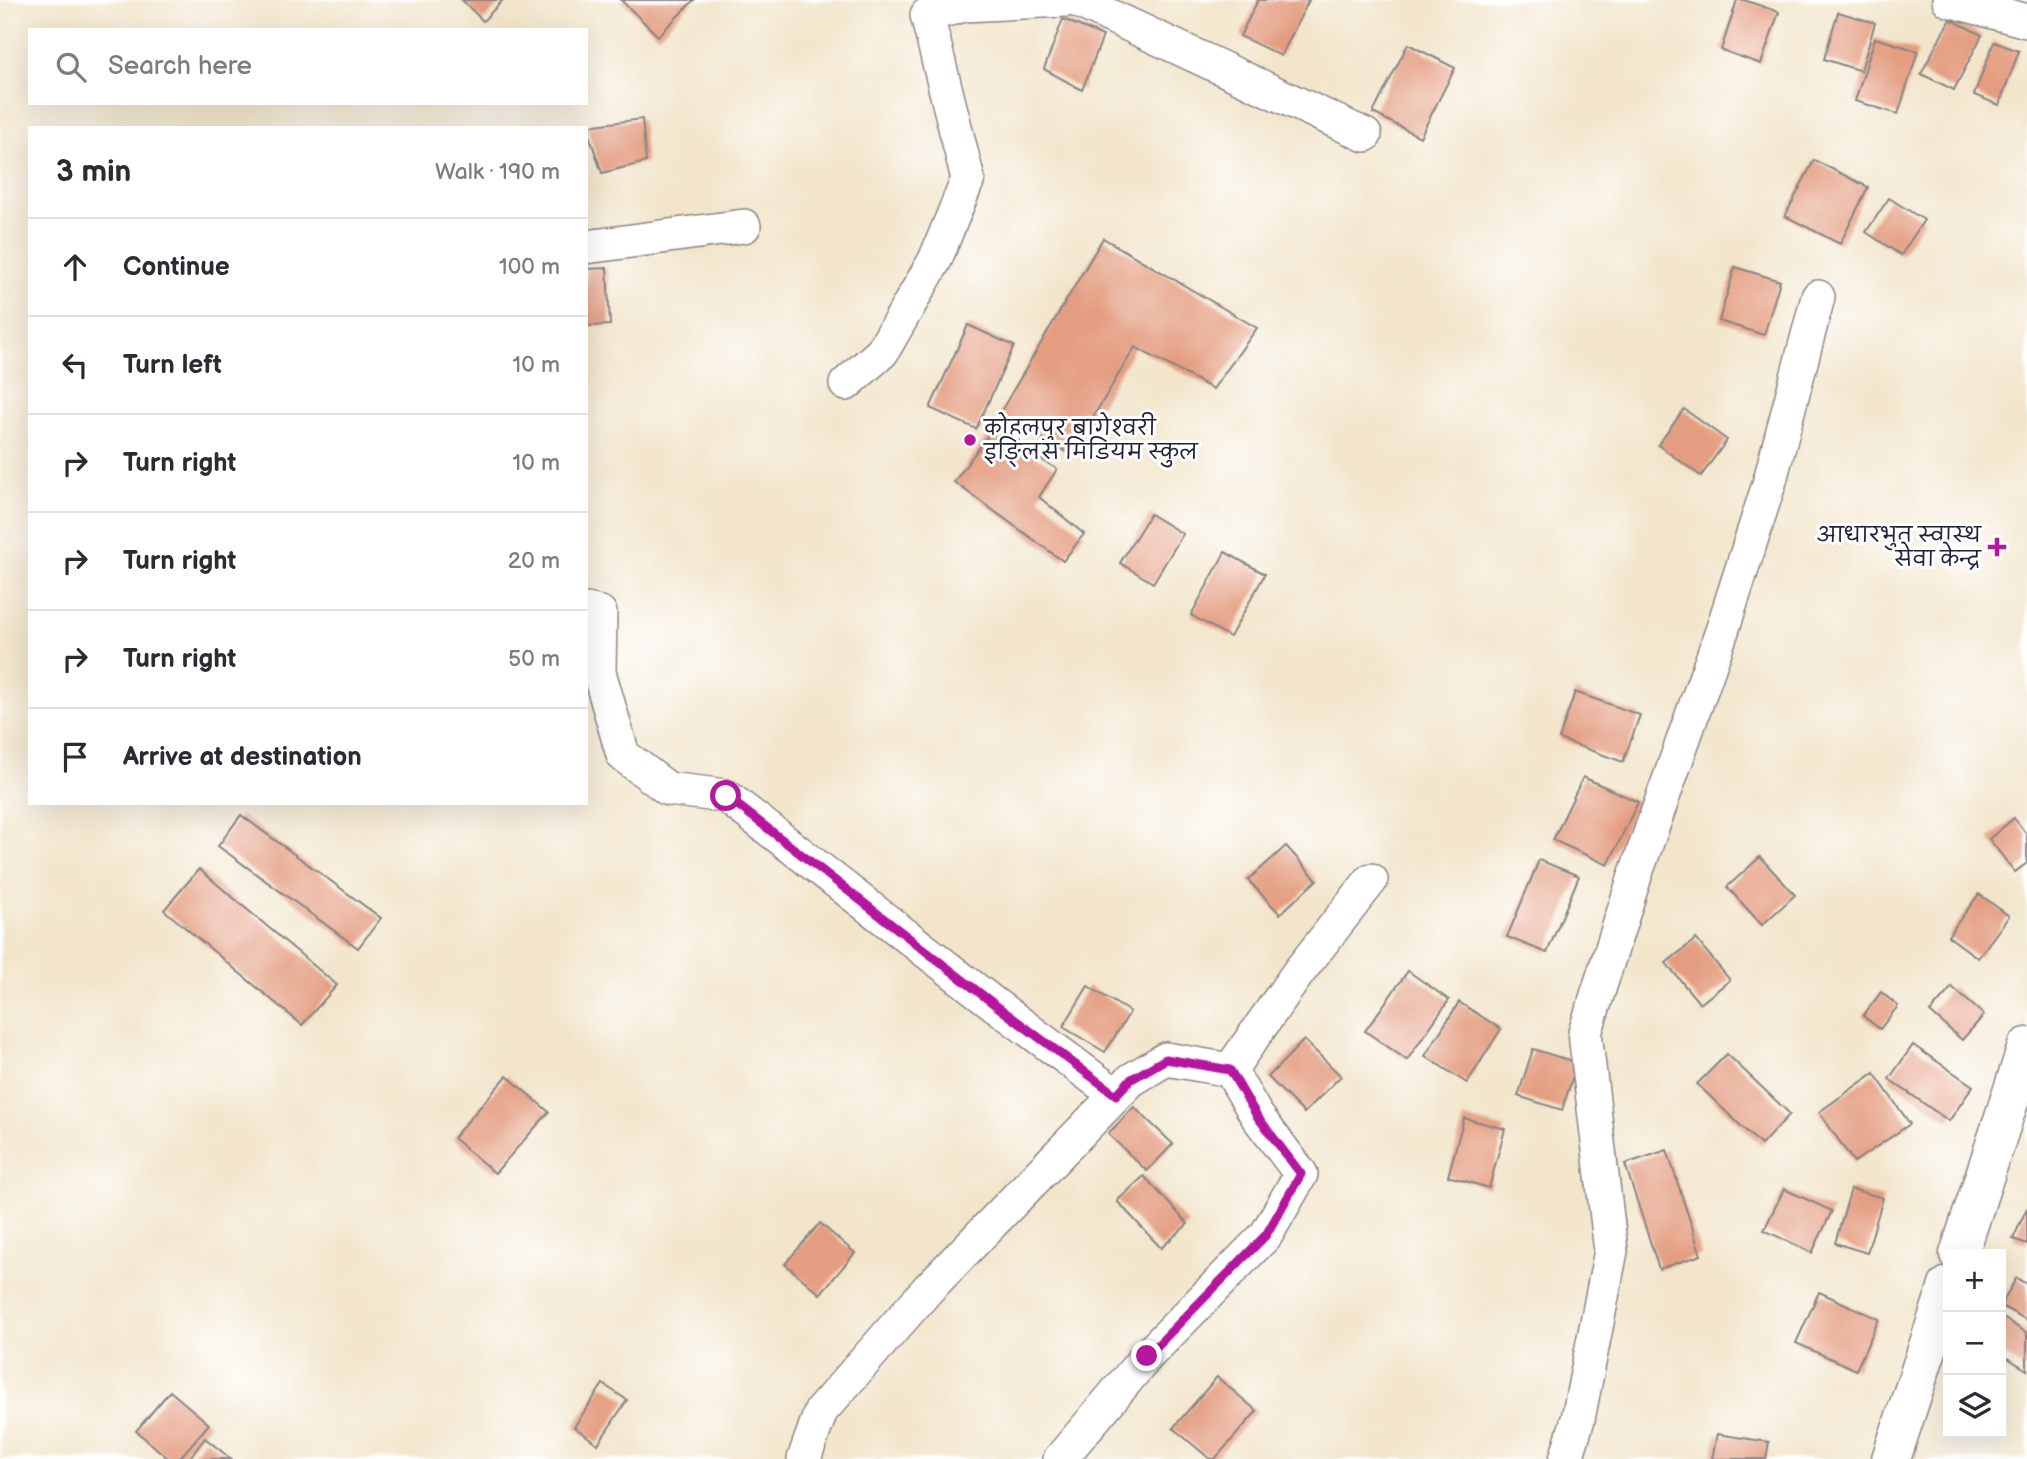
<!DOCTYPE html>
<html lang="en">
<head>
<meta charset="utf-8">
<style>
	:root { --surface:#fff; --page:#f2f2f3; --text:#2b2b33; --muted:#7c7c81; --line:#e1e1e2 }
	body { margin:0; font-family:"Balsamiq Sans","Playpen Sans Deva",sans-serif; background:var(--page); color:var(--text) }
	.controls { position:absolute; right:21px; bottom:21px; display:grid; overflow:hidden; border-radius:0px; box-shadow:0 7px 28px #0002 }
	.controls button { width:63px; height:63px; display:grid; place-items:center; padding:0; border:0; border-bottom:2px solid var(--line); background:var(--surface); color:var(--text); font:35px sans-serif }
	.stop { position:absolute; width:21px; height:21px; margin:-16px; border:5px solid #b5179e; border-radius:50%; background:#fff }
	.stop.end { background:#b5179e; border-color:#fff; box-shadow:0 2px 7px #0008 }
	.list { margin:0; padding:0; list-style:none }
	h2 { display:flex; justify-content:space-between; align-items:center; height:91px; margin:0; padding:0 28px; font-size:30px }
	h2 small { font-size:23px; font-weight:400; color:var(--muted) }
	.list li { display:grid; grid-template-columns:46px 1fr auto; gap:21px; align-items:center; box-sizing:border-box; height:98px; padding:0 28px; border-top:2px solid var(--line) }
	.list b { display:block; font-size:26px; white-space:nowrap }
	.list em { font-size:23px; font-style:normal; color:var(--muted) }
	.icon { flex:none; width:38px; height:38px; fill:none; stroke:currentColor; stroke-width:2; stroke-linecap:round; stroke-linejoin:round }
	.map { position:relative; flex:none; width:2027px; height:1459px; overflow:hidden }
	.search { position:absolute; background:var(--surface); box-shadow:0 7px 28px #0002; left:28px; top:28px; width:560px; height:77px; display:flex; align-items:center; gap:18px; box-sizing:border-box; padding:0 24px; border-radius:0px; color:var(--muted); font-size:26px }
	.panel { position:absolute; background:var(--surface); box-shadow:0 7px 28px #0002; left:28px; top:126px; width:560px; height:679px; border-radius:0px }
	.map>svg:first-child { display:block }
	.building { fill:#e49d80 }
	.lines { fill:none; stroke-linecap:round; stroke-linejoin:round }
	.street-casing { stroke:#8a8483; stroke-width:36 }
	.secondary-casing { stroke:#8a8483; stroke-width:41 }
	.street { stroke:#fff; stroke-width:33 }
	.secondary { stroke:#fff; stroke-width:38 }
	.route { stroke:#b5179e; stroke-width:9 }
	.poi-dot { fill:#b5179e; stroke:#fff; stroke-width:2.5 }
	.labels { text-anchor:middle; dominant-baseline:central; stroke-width:6; stroke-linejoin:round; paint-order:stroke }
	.poi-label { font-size:21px; fill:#22223b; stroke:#fff; text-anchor:start }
</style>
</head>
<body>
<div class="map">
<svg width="2027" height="1459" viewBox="0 0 2027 1459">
	<rect width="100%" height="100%" fill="#fff"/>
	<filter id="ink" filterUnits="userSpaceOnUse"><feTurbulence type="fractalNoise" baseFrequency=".0143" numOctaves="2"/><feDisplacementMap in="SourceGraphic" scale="14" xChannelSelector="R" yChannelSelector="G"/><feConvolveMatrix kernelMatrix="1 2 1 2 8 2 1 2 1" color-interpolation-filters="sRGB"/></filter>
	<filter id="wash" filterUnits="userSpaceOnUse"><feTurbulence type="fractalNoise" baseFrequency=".00686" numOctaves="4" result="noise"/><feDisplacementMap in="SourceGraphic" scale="28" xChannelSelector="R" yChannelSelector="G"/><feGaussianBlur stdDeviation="1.57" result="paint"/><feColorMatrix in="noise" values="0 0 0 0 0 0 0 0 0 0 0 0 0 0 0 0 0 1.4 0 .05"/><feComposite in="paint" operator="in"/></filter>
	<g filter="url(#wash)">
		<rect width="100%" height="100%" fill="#f2e5cb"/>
		<g id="blocks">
			<!-- building -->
			<g class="building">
				<path d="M462,0H503L483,21Z"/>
				<path d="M621,0H694L658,36Z"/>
				<path d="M1258,0H1309L1281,56L1240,36Z"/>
				<path d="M1737,0H1744L1779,12L1761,64L1721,50Z"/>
				<path d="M1838,12L1875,23L1861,71L1824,59Z"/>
				<path d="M1063,19L1103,36L1082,90L1044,69Z"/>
				<path d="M1950,19L1982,35L1954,90L1921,74Z"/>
				<path d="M1875,38L1918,51L1898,114L1855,101Z"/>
				<path d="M1994,42L2019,51L1999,105L1974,95Z"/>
				<path d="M1408,44L1455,68L1420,137L1373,113Z"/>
				<path d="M642,119L646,162L602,173L586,126Z"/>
				<path d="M1814,160L1868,187L1840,244L1785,216Z"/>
				<path d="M1889,198L1924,220L1901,255L1866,232Z"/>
				<path d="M1103,238L1257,328L1213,389L1135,347L1071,454L998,416Z"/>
				<path d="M1735,267L1780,281L1764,335L1719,321Z"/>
				<path d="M607,268L610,325L586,326V269Z"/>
				<path d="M968,325L1014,346L976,429L930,408Z"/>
				<path d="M1684,409L1727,440L1701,476L1658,445Z"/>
				<path d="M992,430L1057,469L1039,497L1084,534L1063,561L954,482Z"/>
				<path d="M1150,514L1183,534L1153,583L1120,563Z"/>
				<path d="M1225,552L1265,574L1230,637L1191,615Z"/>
				<path d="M1575,692L1640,715L1623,762L1559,739Z"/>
				<path d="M1583,777L1638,802L1608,865L1553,840Z"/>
				<path d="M241,815L381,918L358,948L218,846Z"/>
				<path d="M2014,818L2027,835V863L2015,872L1989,839Z"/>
				<path d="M1286,846L1317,880L1280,914L1248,880Z"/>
				<path d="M1760,857L1795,895L1762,925L1727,887Z"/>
				<path d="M1539,860L1579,876L1547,953L1507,937Z"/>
				<path d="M199,869L337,985L302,1025L164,910Z"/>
				<path d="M1979,894L2009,916L1978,958L1948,936Z"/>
				<path d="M1696,939L1730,980L1700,1004L1666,963Z"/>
				<path d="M1408,971L1449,1000L1407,1060L1365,1031Z"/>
				<path d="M1088,986L1130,1012L1105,1052L1063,1027Z"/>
				<path d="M1952,987L1984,1015L1962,1040L1930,1012Z"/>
				<path d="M1881,992L1898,1006L1880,1029L1863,1016Z"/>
				<path d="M1459,1002L1501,1029L1467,1083L1425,1056Z"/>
				<path d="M1304,1040L1341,1076L1304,1113L1268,1077Z"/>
				<path d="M1913,1045L1973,1086L1949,1121L1889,1079Z"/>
				<path d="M1533,1049L1577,1063L1562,1110L1518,1096Z"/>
				<path d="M1727,1054L1790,1114L1761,1145L1697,1084Z"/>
				<path d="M1874,1073L1910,1124L1854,1162L1819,1112Z"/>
				<path d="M507,1076L549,1112L495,1173L453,1138Z"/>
				<path d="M1134,1107L1173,1144L1147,1171L1108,1134Z"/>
				<path d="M1464,1118L1505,1129L1489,1188L1448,1176Z"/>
				<path d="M1667,1150L1701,1255L1659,1269L1625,1164Z"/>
				<path d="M1144,1176L1188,1224L1161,1248L1117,1201Z"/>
				<path d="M1784,1189L1832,1211L1812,1253L1764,1230Z"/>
				<path d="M1851,1189L1883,1198L1867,1253L1835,1243Z"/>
				<path d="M2027,1208V1244L2013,1239Z"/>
				<path d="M820,1223L855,1253L820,1294L785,1264Z"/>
				<path d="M2016,1278L2027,1284V1320L2001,1306Z"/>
				<path d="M1819,1292L1879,1319L1856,1370L1796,1343Z"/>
				<path d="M2003,1318L2027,1333V1370L2001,1354Z"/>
				<path d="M1217,1377L1257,1411L1215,1459H1210L1173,1428Z"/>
				<path d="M603,1384L627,1400L598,1444L574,1427Z"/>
				<path d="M170,1391L209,1424L179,1459H169L136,1431Z"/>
				<path d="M1717,1434L1769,1442L1766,1459H1712Z"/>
				<path d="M205,1438L231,1459H189Z"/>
			</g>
		</g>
	</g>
	<g filter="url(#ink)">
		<use href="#blocks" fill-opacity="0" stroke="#8a8483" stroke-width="2"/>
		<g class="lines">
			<defs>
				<g id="street">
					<path d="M1076,0L1365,135"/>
					<path d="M1949,0L2027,21"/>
					<path d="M586,247L744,226"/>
					<path d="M846,384L882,352L935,260L968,179L927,15L964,5L1066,0"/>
					<path d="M586,610L600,613L599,672L623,755L668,789L726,796L994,1004L1116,1095"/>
					<path d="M804,1459L821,1411L928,1289L1131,1080L1166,1059L1230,1070L1298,973L1371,880"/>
					<path d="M1060,1459L1147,1356L1266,1235L1301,1174L1257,1116L1230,1070"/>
					<path d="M1566,1459L1578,1419L1611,1251L1585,1033L1636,873L1722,631L1769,484L1818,297"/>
				</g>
				<g id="secondary">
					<path d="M1959,1254L2027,1047"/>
					<path d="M1891,1459L1948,1286"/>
				</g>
			</defs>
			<!-- street casing -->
			<use href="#street" class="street-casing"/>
			<!-- secondary casing -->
			<use href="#secondary" class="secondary-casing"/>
			<!-- street -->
			<use href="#street" class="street"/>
			<!-- secondary -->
			<use href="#secondary" class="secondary"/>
		</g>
	</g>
	<g class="lines" filter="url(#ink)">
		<!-- route -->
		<path class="route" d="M726,796L994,1004L1116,1095L1130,1080L1166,1059L1230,1070L1257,1116L1301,1174L1266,1235L1147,1356"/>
	</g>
	<!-- markers -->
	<g class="poi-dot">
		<circle cx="970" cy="440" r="7"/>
		<path d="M1993.5 536.5h7v7h7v7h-7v7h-7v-7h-7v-7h7z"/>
	</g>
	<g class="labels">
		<!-- poi labels -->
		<g class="poi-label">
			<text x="984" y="428">कोहलपुर बागेश्वरी<tspan x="984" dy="24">इङ्लिस मिडियम स्कुल</tspan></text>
			<text x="1981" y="535" text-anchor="end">आधारभुत स्वास्थ<tspan x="1981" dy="24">सेवा केन्द्र</tspan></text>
		</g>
	</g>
</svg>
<div class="controls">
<button>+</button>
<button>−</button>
<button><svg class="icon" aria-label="layers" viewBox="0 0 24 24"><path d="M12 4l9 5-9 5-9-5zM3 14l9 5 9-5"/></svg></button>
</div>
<div class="stop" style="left:726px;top:796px"></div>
<div class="stop end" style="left:1147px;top:1356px"></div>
<div class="search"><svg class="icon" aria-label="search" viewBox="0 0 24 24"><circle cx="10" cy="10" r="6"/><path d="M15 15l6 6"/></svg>Search here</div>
<section class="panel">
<h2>3 min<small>Walk · 190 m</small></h2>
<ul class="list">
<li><svg class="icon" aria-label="ahead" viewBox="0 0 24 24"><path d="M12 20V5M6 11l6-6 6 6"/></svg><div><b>Continue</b></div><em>100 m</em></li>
<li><svg class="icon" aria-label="left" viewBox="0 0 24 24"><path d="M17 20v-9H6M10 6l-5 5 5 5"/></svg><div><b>Turn left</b></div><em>10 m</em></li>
<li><svg class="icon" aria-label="right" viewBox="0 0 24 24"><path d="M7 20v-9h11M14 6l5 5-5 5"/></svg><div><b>Turn right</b></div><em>10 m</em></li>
<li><svg class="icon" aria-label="right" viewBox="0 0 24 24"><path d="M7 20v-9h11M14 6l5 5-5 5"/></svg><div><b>Turn right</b></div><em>20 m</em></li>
<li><svg class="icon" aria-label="right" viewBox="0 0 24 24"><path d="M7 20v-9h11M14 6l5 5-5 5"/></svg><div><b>Turn right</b></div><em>50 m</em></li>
<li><svg class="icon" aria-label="arrive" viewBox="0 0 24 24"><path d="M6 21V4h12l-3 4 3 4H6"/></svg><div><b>Arrive at destination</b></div></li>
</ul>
</section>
</div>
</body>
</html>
